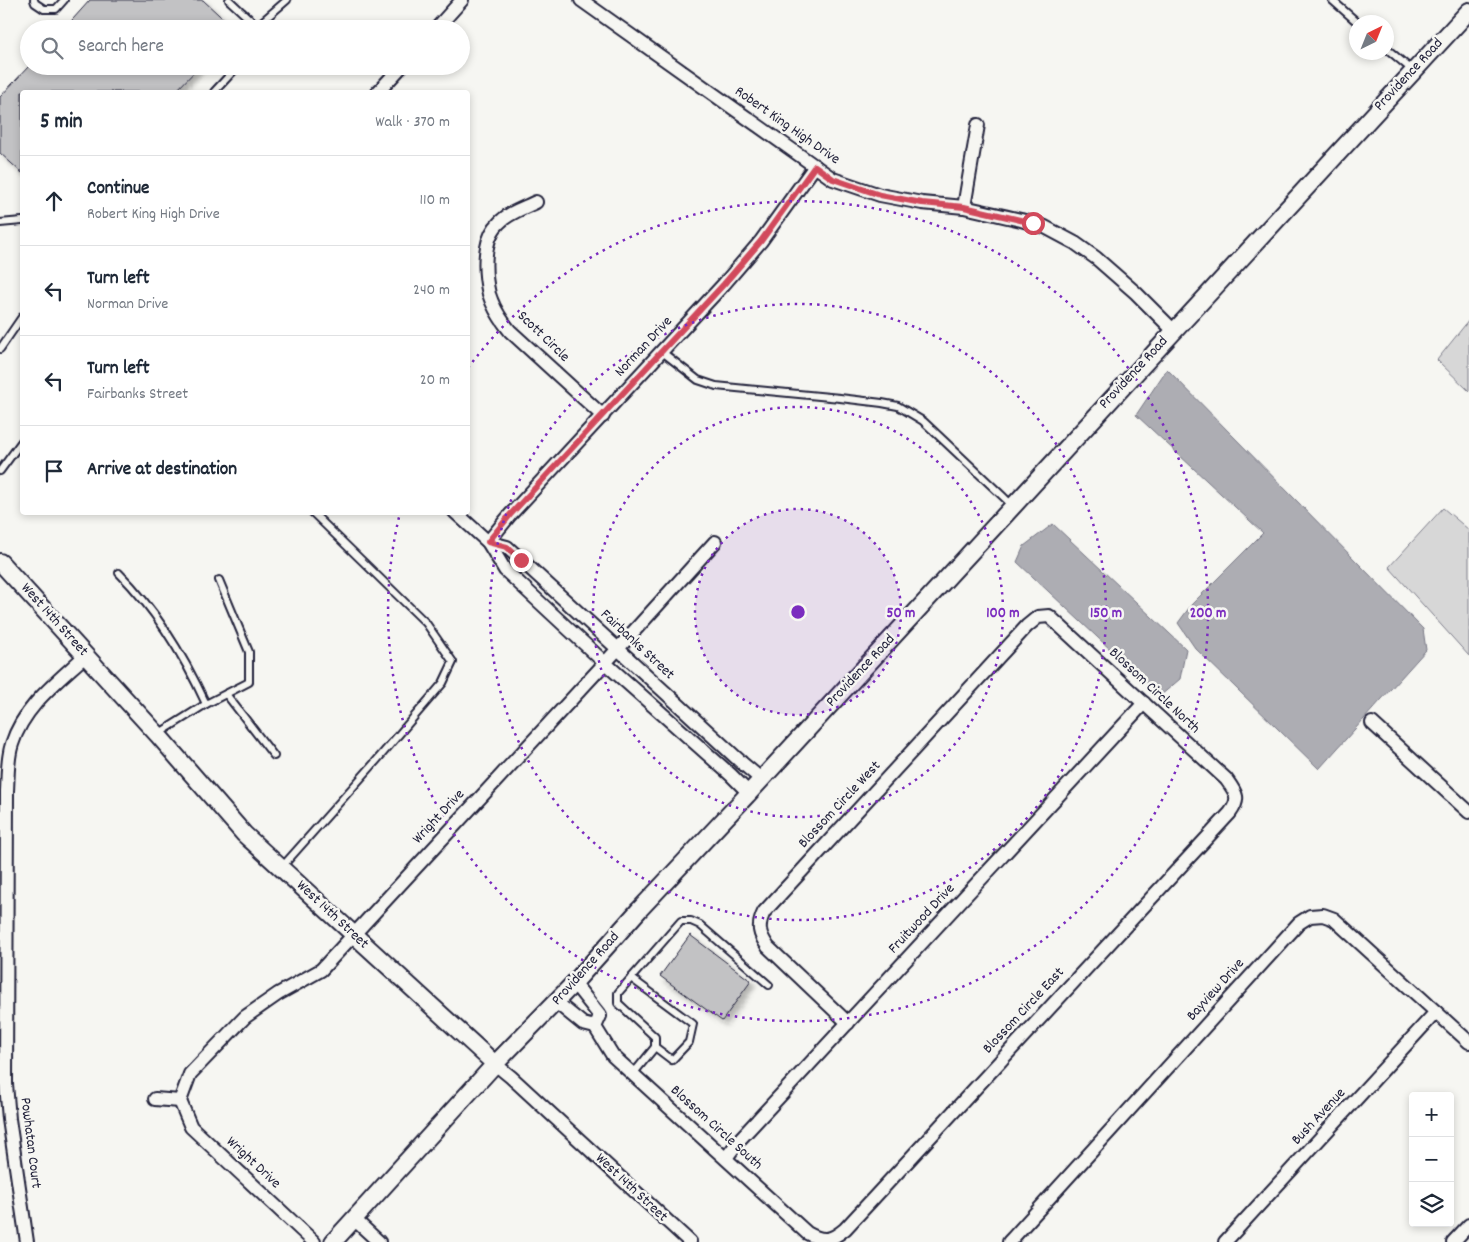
<!DOCTYPE html>
<html lang="en">
<head>
<meta charset="utf-8">
<style>
	:root { --surface:#fff; --page:#f2f2f3; --text:#1f2937; --muted:#747a83; --line:#e0e1e3 }
	body { margin:0; font-family:Dekko,sans-serif; background:var(--page); color:var(--text) }
	.controls { position:absolute; right:15px; bottom:15px; display:grid; overflow:hidden; border-radius:5px; box-shadow:0 2px 8px #0003 }
	.controls button { width:45px; height:45px; display:grid; place-items:center; padding:0; border:0; border-bottom:1px solid var(--line); background:var(--surface); color:var(--text); font:25px sans-serif }
	.compass { position:absolute; left:1349px; top:15px; width:45px; height:45px; border-radius:50%; background:var(--surface); box-shadow:0 2px 8px #0003; rotate:43deg }
	.stop { position:absolute; width:15px; height:15px; margin:-11px; border:4px solid #d1495b; border-radius:50%; background:#fff }
	.stop.end { background:#d1495b; border-color:#fff; box-shadow:0 1px 5px #0008 }
	.list { margin:0; padding:0; list-style:none }
	h2 { display:flex; justify-content:space-between; align-items:center; height:65px; margin:0; padding:0 20px; font-size:21px }
	h2 small { font-size:16px; font-weight:400; color:var(--muted) }
	.list li { display:grid; grid-template-columns:32px 1fr auto; gap:15px; align-items:center; box-sizing:border-box; height:90px; padding:0 20px; border-top:1px solid var(--line) }
	.list b { display:block; font-size:19px; white-space:nowrap }
	.list p { margin:0; font-size:16px; white-space:nowrap; color:var(--muted) }
	.list em { font-size:16px; font-style:normal; color:var(--muted) }
	.icon { flex:none; width:28px; height:28px; fill:none; stroke:currentColor; stroke-width:2; stroke-linecap:round; stroke-linejoin:round }
	.map { position:relative; flex:none; width:1469px; height:1242px; overflow:hidden }
	.search { position:absolute; background:var(--surface); box-shadow:0 2px 8px #0003; left:20px; top:20px; width:450px; height:55px; display:flex; align-items:center; gap:12px; box-sizing:border-box; padding:0 18px; border-radius:28px; color:var(--muted); font-size:19px }
	.panel { position:absolute; background:var(--surface); box-shadow:0 2px 8px #0003; left:20px; top:90px; width:450px; height:425px; border-radius:5px }
	.map>svg:first-child { display:block }
	.green { fill:#d7d7d7; stroke:#7c7c89 }
	.water { fill:#adadb3; stroke:#757583 }
	.building { fill:#c2c2c4; stroke:#22223b; filter:url(#shadow) }
	.lines { fill:none; stroke-linecap:round; stroke-linejoin:round }
	.service-casing { stroke:#22223b; stroke-width:10 }
	.minor-casing { stroke:#22223b; stroke-width:16 }
	.tertiary-casing { stroke:#22223b; stroke-width:20 }
	.service { stroke:#f6f6f2; stroke-width:6 }
	.minor { stroke:#f6f6f2; stroke-width:12 }
	.tertiary { stroke:#f6f6f2; stroke-width:16 }
	.route { stroke:#d1495b; stroke-width:6 }
	.ring { fill:none; stroke:#7b2cbf; stroke-width:2.5; stroke-dasharray:2.5 5 }
	.labels { text-anchor:middle; dominant-baseline:central; stroke-width:5; stroke-linejoin:round; paint-order:stroke }
	.street-label { font-size:15px; fill:#22223b; stroke:#f6f6f2 }
	.centre { fill:#7b2cbf; stroke:#f6f6f2; stroke-width:2.5 }
	.ring-label { font-size:15px; text-anchor:middle; font-weight:bold; fill:#7b2cbf; stroke:#f6f6f2; stroke-width:5; stroke-linejoin:round; paint-order:stroke }
</style>
</head>
<body>
<div class="map">
<svg width="1469" height="1242" viewBox="0 0 1469 1242">
	<defs>
		<filter id="shadow"><feDropShadow dx="4.5" dy="4.5" stdDeviation="2.5" flood-color="#0004"/></filter>
	</defs>
	<rect width="100%" height="100%" fill="#f6f6f2"/>
	<filter id="ink" filterUnits="userSpaceOnUse"><feTurbulence type="fractalNoise" baseFrequency=".02" numOctaves="2"/><feDisplacementMap in="SourceGraphic" scale="10" xChannelSelector="R" yChannelSelector="G"/><feConvolveMatrix kernelMatrix="1 2 1 2 8 2 1 2 1" color-interpolation-filters="sRGB"/></filter>
	<g filter="url(#ink)">
		<!-- green -->
		<g class="green">
			<path d="M1469,320V391L1437,360Z"/>
			<path d="M1443,508L1469,530V656L1389,567Z"/>
		</g>
		<!-- water -->
		<g class="water">
			<path d="M1167,369L1423,629L1426,650L1319,769L1195,648L1178,623L1192,604L1263,533L1136,415Z"/>
			<path d="M1053,524L1186,649L1180,679L1160,696L1017,562L1024,546Z"/>
		</g>
		<!-- building -->
		<g class="building">
			<path d="M90,0H203L234,29H64Z"/>
			<path d="M29,66H200L175,92H22V173L0,153V97Z"/>
			<path d="M690,935L751,981L722,1021L660,976Z"/>
		</g>
		<g class="lines">
			<defs>
				<g id="service">
					<path d="M34,0L35,3L44,9H56L64,0"/>
					<path d="M229,0L257,26L256,29"/>
					<path d="M1332,0L1357,22"/>
					<path d="M257,26L287,0"/>
					<path d="M1386,48L1412,70"/>
					<path d="M214,92L238,66"/>
					<path d="M0,223L22,221"/>
					<path d="M0,349L22,317"/>
					<path d="M661,351L698,380L716,386L840,398L882,403L898,406L923,421L1012,505"/>
					<path d="M0,471L22,441"/>
					<path d="M119,573C157,611 184,656 206,704"/>
					<path d="M226,694L274,756"/>
					<path d="M158,734L206,704L249,682V652L219,580"/>
					<path d="M281,868L377,760L443,683L453,662L426,623L312,512"/>
					<path d="M631,978L693,1024L689,1042L672,1060L655,1047"/>
					<path d="M633,1074L655,1047V1037L618,1003V993L681,921H691L700,925L769,985"/>
				</g>
				<g id="minor">
					<path d="M581,0L833,179L880,195L922,203L964,207L1021,220L1045,227L1075,243L1096,258L1136,293L1173,330"/>
					<path d="M436,29L462,0"/>
					<path d="M378,92L402,66"/>
					<path d="M536,202C524,208 508,213 499,223C482,239 484,273 489,294C493,307 501,320 510,331L603,416"/>
					<path d="M964,207L978,125"/>
					<path d="M455,512L488,542L505,570L605,663L731,775L749,793"/>
					<path d="M488,542L510,515L724,284L761,241L815,166"/>
					<path d="M488,542L507,547L742,763L761,779"/>
					<path d="M1372,723L1469,812"/>
					<path d="M574,983L600,1016L595,1027"/>
					<path d="M556,1002L583,1024L595,1027L613,1056L807,1233C823,1242 831,1241 845,1229L1230,813C1241,798 1236,793 1226,779L1049,616L1038,617L1027,626L764,912C757,926 759,934 768,947L848,1023"/>
					<path d="M495,1064L511,1077L690,1242"/>
					<path d="M155,1099L180,1101"/>
					<path d="M726,1158L741,1138L1144,703"/>
					<path d="M354,1219L379,1242"/>
					<path d="M27,1242L9,1119L6,1084L7,791C8,775 7,759 12,744C24,706 57,682 86,655"/>
					<path d="M314,1242L191,1127L180,1101L190,1074L245,1017L278,994L321,970L605,663L715,542"/>
					<path d="M1009,1242L1299,923L1310,916L1323,915L1334,919L1469,1042"/>
					<path d="M1225,1242L1436,1012"/>
					<path d="M1453,1242L1469,1225"/>
				</g>
				<g id="tertiary">
					<path d="M0,562L158,735L244,834L495,1064"/>
					<path d="M333,1242L495,1064L574,983L639,910L749,793L1469,11"/>
				</g>
			</defs>
			<!-- service casing -->
			<use href="#service" class="service-casing"/>
			<!-- minor casing -->
			<use href="#minor" class="minor-casing"/>
			<!-- tertiary casing -->
			<use href="#tertiary" class="tertiary-casing"/>
			<!-- service -->
			<use href="#service" class="service"/>
			<!-- minor -->
			<use href="#minor" class="minor"/>
			<!-- tertiary -->
			<use href="#tertiary" class="tertiary"/>
		</g>
	</g>
	<g class="lines" filter="url(#ink)">
		<!-- route -->
		<path class="route" d="M521,560L507,547L488,542L510,515L724,284L761,241L815,166L833,179L880,195L922,203L964,207L1033,223"/>
	</g>
	<!-- distance rings -->
	<circle cx="798" cy="612" r="103" fill="#7b2cbf" fill-opacity=".12"/>
	<g class="ring">
		<circle cx="798" cy="612" r="103"/>
		<circle cx="798" cy="612" r="205"/>
		<circle cx="798" cy="612" r="308"/>
		<path d="M468 368A410 410 0 1 1 400 513"/>
	</g>
	<g class="labels">
		<!-- street labels -->
		<g class="street-label">
			<text transform="translate(1409 75) rotate(-47)">Providence Road</text>
			<text transform="translate(787 126) rotate(35)">Robert King High Drive</text>
			<text transform="translate(543 337) rotate(44)">Scott Circle</text>
			<text transform="translate(644 347) rotate(-47)">Norman Drive</text>
			<text transform="translate(1134 373) rotate(-47)">Providence Road</text>
			<text transform="translate(54 620) rotate(48)">West 14th Street</text>
			<text transform="translate(637 645) rotate(43)">Fairbanks Street</text>
			<text transform="translate(861 671) rotate(-47)">Providence Road</text>
			<text transform="translate(1154 691) rotate(43)">Blossom Circle North</text>
			<text transform="translate(840 805) rotate(-47)">Blossom Circle West</text>
			<text transform="translate(439 817) rotate(-47)">Wright Drive</text>
			<text transform="translate(332 915) rotate(43)">West 14th Street</text>
			<text transform="translate(922 919) rotate(-47)">Fruitwood Drive</text>
			<text transform="translate(586 969) rotate(-48)">Providence Road</text>
			<text transform="translate(1216 990) rotate(-48)">Bayview Drive</text>
			<text transform="translate(1024 1011) rotate(-47)">Blossom Circle East</text>
			<text transform="translate(1319 1117) rotate(-47)">Bush Avenue</text>
			<text transform="translate(716 1128) rotate(42)">Blossom Circle South</text>
			<text transform="translate(30 1143) rotate(83)">Powhatan Court</text>
			<text transform="translate(253 1163) rotate(43)">Wright Drive</text>
			<text transform="translate(631 1188) rotate(43)">West 14th Street</text>
		</g>
	</g>
	<circle cx="798" cy="612" r="8" class="centre"/>
	<g class="ring-label">
		<text x="901" y="617">50 m</text>
		<text x="1003" y="617">100 m</text>
		<text x="1106" y="617">150 m</text>
		<text x="1208" y="617">200 m</text>
	</g>
</svg>
<div class="controls">
<button>+</button>
<button>−</button>
<button><svg class="icon" aria-label="layers" viewBox="0 0 24 24"><path d="M12 4l9 5-9 5-9-5zM3 14l9 5 9-5"/></svg></button>
</div>
<svg class="compass" viewBox="-18 -18 36 36"><path d="M0-13l5 13h-10z" fill="#e53935"/><path d="M0 13l5-13h-10z" fill="#747a83"/></svg>
<div class="stop" style="left:1033px;top:223px"></div>
<div class="stop end" style="left:521px;top:560px"></div>
<div class="search"><svg class="icon" aria-label="search" viewBox="0 0 24 24"><circle cx="10" cy="10" r="6"/><path d="M15 15l6 6"/></svg>Search here</div>
<section class="panel">
<h2>5 min<small>Walk · 370 m</small></h2>
<ul class="list">
<li><svg class="icon" aria-label="ahead" viewBox="0 0 24 24"><path d="M12 20V5M6 11l6-6 6 6"/></svg><div><b>Continue</b><p>Robert King High Drive</p></div><em>110 m</em></li>
<li><svg class="icon" aria-label="left" viewBox="0 0 24 24"><path d="M17 20v-9H6M10 6l-5 5 5 5"/></svg><div><b>Turn left</b><p>Norman Drive</p></div><em>240 m</em></li>
<li><svg class="icon" aria-label="left" viewBox="0 0 24 24"><path d="M17 20v-9H6M10 6l-5 5 5 5"/></svg><div><b>Turn left</b><p>Fairbanks Street</p></div><em>20 m</em></li>
<li><svg class="icon" aria-label="arrive" viewBox="0 0 24 24"><path d="M6 21V4h12l-3 4 3 4H6"/></svg><div><b>Arrive at destination</b></div></li>
</ul>
</section>
</div>
</body>
</html>
